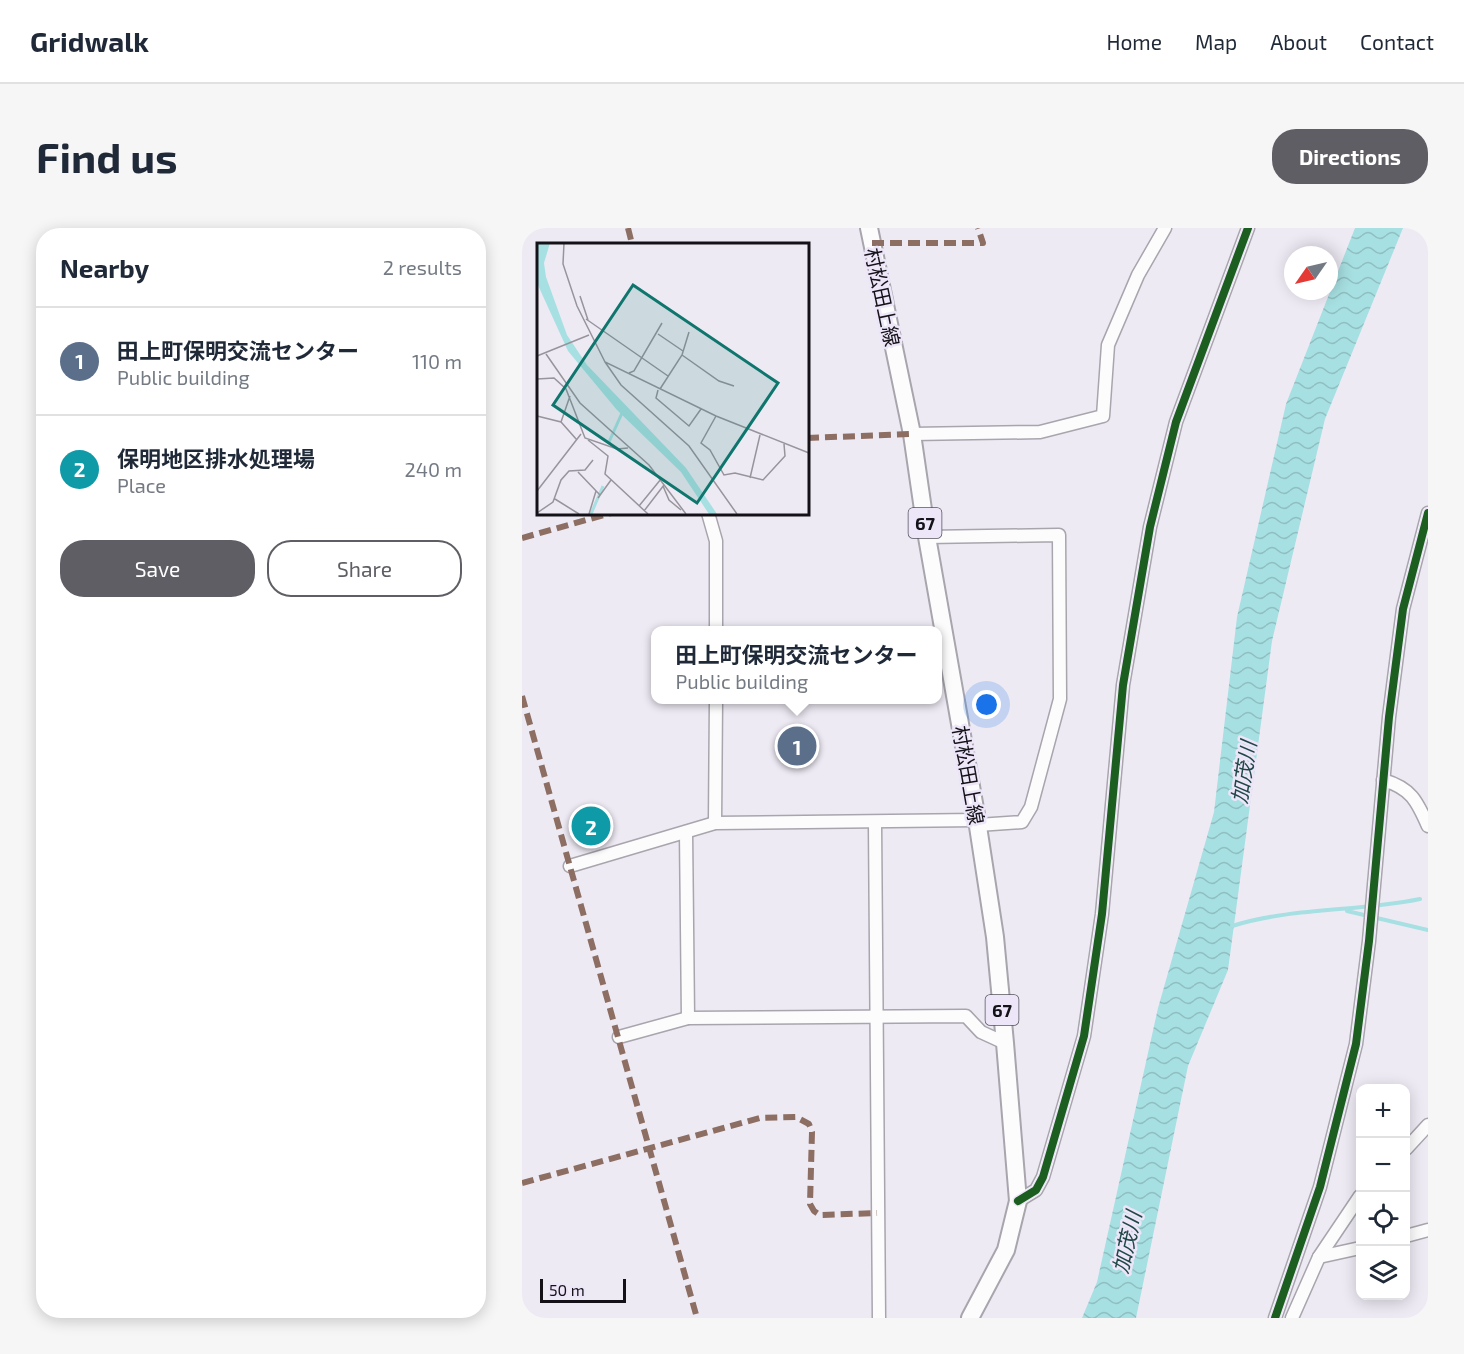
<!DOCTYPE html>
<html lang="en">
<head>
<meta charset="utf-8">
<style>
	:root { --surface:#fff; --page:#f6f6f7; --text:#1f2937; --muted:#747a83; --line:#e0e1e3; --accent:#605e65 }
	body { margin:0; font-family:"Exo 2","Noto Sans JP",sans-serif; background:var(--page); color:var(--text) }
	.controls { position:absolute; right:18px; bottom:18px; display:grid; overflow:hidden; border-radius:12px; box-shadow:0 3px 15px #0003 }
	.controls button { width:54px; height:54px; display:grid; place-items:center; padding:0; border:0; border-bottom:2px solid var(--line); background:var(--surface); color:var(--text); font:30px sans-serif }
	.compass { position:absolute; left:762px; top:18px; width:54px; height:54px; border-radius:50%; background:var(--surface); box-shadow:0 3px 15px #0003; rotate:236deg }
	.scale { position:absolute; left:18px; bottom:15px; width:86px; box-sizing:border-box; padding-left:6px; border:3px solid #141218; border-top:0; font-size:16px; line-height:21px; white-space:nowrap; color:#141218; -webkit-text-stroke:4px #ede6f8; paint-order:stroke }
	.you { position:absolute; left:465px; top:477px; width:21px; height:21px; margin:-15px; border:4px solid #fff; border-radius:50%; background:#1a73e8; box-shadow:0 0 0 9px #1a73e833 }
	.badge { display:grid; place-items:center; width:39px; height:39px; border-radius:50%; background:var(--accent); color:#fff; font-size:20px; font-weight:700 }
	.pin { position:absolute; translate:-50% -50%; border:3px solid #fff; box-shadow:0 2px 6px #0006 }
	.popup { position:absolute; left:129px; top:398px; width:291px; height:78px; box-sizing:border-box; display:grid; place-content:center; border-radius:12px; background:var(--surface); filter:drop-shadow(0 2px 4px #0005); font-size:20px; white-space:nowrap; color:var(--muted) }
	.popup b { font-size:22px; color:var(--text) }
	.popup::after { content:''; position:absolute; left:50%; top:100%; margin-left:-12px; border:12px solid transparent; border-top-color:var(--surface) }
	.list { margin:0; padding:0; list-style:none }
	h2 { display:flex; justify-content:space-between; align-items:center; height:78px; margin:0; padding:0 24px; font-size:26px }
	h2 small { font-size:20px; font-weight:400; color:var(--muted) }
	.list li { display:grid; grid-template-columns:39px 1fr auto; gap:18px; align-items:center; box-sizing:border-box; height:108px; padding:0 24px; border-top:2px solid var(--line) }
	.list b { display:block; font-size:22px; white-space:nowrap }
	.list p { margin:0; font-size:20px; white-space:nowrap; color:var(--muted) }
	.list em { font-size:20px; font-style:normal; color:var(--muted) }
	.actions { display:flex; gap:12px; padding:18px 24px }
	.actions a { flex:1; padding:14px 0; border:2px solid var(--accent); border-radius:24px; text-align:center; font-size:21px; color:var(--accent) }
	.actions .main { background:var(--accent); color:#fff }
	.icon { flex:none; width:33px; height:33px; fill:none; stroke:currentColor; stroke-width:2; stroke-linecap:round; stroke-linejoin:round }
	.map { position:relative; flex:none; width:906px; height:1090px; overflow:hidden; border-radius:24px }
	header { display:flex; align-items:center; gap:36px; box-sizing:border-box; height:84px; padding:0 30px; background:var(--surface); border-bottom:2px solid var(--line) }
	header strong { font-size:28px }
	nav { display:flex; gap:33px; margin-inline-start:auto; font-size:21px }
	.intro { display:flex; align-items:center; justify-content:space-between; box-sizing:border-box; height:144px; padding:0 36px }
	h1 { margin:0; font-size:42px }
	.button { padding:15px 27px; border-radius:24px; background:var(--accent); color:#fff; font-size:21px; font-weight:700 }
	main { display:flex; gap:36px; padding:0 36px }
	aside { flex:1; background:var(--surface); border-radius:24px; box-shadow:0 3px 15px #0003 }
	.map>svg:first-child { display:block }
	.water { fill:url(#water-waves) }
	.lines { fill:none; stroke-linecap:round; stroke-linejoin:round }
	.stream { stroke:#a7e0e2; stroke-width:4 }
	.minor-casing { stroke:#a8a5ad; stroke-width:15 }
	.major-casing { stroke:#a8a5ad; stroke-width:20 }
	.minor { stroke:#fcfcfd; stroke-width:12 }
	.major { stroke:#fcfcfd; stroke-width:16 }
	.quiet { stroke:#8d6e63; stroke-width:6; stroke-dasharray:12 6; stroke-linecap:butt }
	.cycleway-casing { stroke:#ede6f8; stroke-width:11 }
	.cycleway { stroke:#1b5e20; stroke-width:8 }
	.labels { text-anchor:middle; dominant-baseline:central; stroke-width:5; stroke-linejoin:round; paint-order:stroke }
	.shield { fill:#ede6f8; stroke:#55525b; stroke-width:1.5 }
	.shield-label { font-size:18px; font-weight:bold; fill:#141218 }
	.street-label { font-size:20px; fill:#141218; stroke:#ede6f8 }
	.water-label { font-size:21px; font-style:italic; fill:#214848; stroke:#ede6f8 }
	.inset-river { fill:none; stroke:#a7e0e2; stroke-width:3 }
	.inset-road { fill:none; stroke:#97949c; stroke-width:1.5 }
	.view { fill:#0f766e; fill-opacity:0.15; stroke:#0f766e; stroke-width:3 }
	.inset-edge { fill:none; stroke:#141218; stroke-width:3 }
</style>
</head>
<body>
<header>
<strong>Gridwalk</strong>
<nav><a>Home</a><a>Map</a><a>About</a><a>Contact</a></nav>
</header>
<div class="intro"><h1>Find us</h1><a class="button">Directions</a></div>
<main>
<aside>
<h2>Nearby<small>2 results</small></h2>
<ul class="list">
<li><span class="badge" style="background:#5c6f8a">1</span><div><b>田上町保明交流センター</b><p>Public building</p></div><em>110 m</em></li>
<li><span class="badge" style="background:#0f9aa8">2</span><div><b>保明地区排水処理場</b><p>Place</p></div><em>240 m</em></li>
</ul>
<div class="actions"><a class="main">Save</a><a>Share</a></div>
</aside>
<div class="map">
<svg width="906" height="1090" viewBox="0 0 906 1090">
	<defs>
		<pattern id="water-waves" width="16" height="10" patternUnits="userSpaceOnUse" patternTransform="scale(1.5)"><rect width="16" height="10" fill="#a7e0e2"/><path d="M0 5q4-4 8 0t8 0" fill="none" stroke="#8fbfc1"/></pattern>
	</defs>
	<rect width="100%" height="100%" fill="#eeeaf4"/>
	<!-- water -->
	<path class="water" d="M833,0H881L803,191L750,413L706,742L666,838L614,1090H560L575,1054L636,780L692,584L715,389L764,176Z"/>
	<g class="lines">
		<!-- stream -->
		<g class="stream">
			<path d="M825,683L906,702"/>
			<path d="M710,698C771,679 836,684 898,671"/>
		</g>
		<defs>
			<g id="minor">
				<path d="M390,206L518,204L581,188L586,117L616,47L643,0"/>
				<path d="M186,285L194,313V402"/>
				<path d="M405,309L537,307L538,471L509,579L500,594L456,597"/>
				<path d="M861,552C889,560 895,573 906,598"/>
				<path d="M193,595L194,472"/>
				<path d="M353,595L357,1090"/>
				<path d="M164,604L166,790"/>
				<path d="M48,638L193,595L455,592"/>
				<path d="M97,809L166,790L444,788L459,804L483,815"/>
				<path d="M884,921L906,897"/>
				<path d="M496,973L514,962L521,949L562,808L580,686L601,457L628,299L654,194L726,0"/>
				<path d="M884,1008L906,1002"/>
				<path d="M797,1029L838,1020"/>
				<path d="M753,1090L798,959L834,816L847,713L867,489L881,381L906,285"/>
				<path d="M770,1090L797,1029L838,968"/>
			</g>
			<path id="major" d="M347,0L390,206L405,309L455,592L473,709L483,815L496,973L484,1022L448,1090"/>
		</defs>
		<!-- minor casing -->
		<use href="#minor" class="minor-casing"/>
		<!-- major casing -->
		<use href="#major" class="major-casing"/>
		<!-- minor -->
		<use href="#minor" class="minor"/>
		<!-- major -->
		<use href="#major" class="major"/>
		<!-- quiet -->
		<g class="quiet">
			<path d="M106,0L110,16"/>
			<path d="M350,15H461L456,0"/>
			<path d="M285,210L390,206"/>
			<path d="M0,310L89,285"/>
			<path d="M0,468L175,1090"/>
			<path d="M0,955L238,890L274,889L287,896L290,904L288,976L292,983L298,987L355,985"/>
		</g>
		<defs>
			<g id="cycleway">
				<path d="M496,973L514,962L521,949L562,808L580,686L601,457L628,299L654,194L726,0"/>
				<path d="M753,1090L798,959L834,816L847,713L867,489L881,381L906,285"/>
			</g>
		</defs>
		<!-- cycleway casing -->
		<use href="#cycleway" class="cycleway-casing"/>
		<!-- cycleway -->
		<use href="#cycleway" class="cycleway"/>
	</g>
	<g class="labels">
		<!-- shield labels -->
		<g class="shield">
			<rect x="386.5" y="280" width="33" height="30" rx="4.5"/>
			<rect x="463.5" y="767" width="33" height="30" rx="4.5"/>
		</g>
		<g class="shield-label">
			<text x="403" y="295">67</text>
			<text x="480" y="782">67</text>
		</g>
		<!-- street labels -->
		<g class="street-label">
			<text transform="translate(361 69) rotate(78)">村松田上線</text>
			<text transform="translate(447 547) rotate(80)">村松田上線</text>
		</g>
		<!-- water labels -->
		<g class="water-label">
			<text transform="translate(721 544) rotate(-81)">加茂川</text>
			<text transform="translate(604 1014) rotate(-77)">加茂川</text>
		</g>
	</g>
	<!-- overview -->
	<g transform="translate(15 15)">
		<rect width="272" height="272" fill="#eeeaf4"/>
		<path d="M0,0H13L7,20L9,34L30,92L50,122L149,225L180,271H172L144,229L80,167L31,108L0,40Z" fill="#a7e0e2"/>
		<path class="inset-river" d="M72,199L85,170M54,271L66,243"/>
		<path class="inset-road" d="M27,0L26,21L40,63L68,119L179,173L272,210M43,53L51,77M49,76L131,133M121,91L146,108M9,111L43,160L112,222L149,271M145,112L182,138L197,143M0,113L52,92M68,119L84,142L152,203L200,271M92,130L97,128L125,80M0,136L17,135L29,146L48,195L80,206L91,205M123,146L145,112L152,89M121,147L119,155L152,183L164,166M0,173L24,179L40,197M179,173L164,200L173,207L187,232L198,230L226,237L248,213L247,201M24,179L33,153M51,197L71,213L68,231L111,271M41,229L63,252M213,235L223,192M126,243L132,257L144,267M0,248L44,191M61,255L74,237M18,256L42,271M102,263L124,236M107,268L127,242M0,270L16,259L24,237L32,228L48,227L56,217M52,271L59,248"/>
		<path class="view" d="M96,42L241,140L160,260L16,162Z"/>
		<rect width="272" height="272" class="inset-edge"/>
	</g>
</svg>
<div class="controls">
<button>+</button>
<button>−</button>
<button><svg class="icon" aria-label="locate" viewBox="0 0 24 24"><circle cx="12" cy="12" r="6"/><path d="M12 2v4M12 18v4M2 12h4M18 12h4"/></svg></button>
<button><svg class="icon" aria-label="layers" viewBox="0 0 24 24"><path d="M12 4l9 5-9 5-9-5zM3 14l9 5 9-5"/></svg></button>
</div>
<svg class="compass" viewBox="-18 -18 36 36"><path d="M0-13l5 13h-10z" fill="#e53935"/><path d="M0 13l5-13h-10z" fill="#747a83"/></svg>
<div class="scale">50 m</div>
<div class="you"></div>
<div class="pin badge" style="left:275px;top:518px;background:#5c6f8a">1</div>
<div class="popup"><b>田上町保明交流センター</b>Public building</div>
<div class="pin badge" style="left:69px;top:598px;background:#0f9aa8">2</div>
</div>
</main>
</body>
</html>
